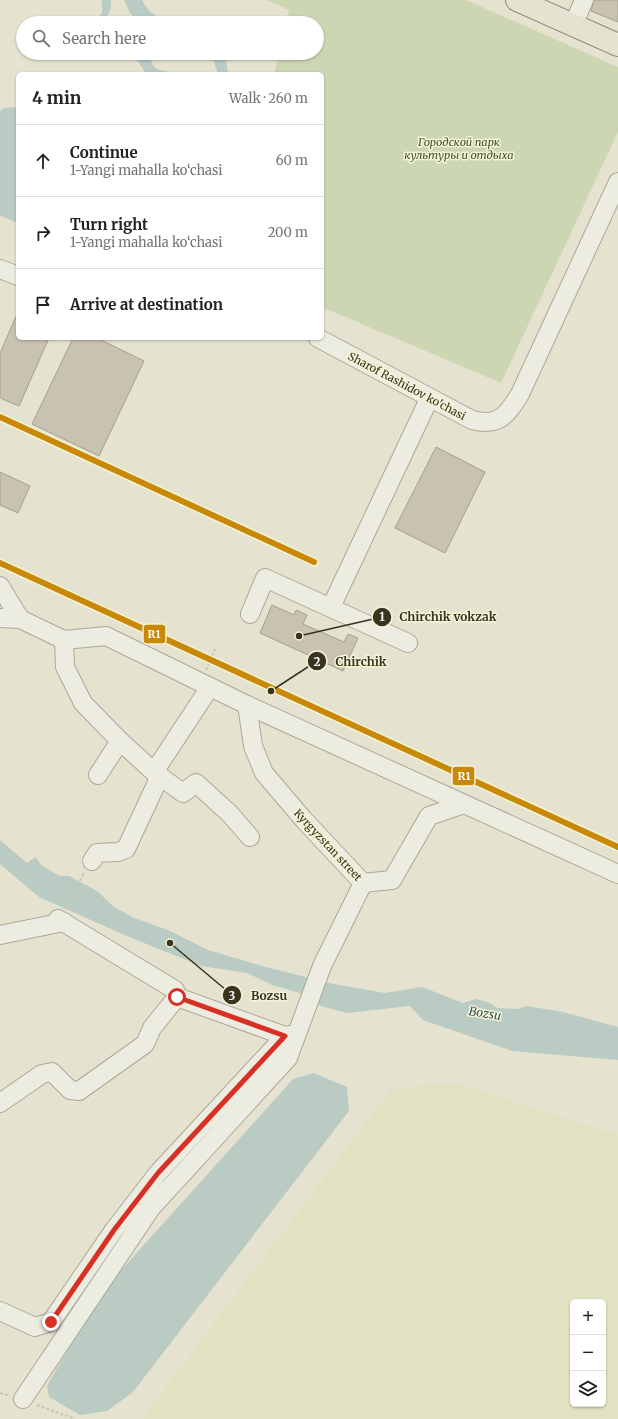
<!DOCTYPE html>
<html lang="en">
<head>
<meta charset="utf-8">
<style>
	:root { --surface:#fff; --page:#f6f6f6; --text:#202124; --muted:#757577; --line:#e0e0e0 }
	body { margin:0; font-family:Merriweather,serif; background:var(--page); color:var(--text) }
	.controls { position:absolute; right:12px; bottom:12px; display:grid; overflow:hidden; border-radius:6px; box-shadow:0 1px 3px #0004 }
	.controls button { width:36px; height:36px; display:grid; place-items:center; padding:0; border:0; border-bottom:1px solid var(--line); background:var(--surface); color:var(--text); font:20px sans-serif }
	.stop { position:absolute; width:12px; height:12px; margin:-9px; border:3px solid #d93025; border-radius:50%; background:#fff }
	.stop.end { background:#d93025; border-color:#fff; box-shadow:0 1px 4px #0008 }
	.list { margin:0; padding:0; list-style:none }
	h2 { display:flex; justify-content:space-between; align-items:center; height:52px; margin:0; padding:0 16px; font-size:17px }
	h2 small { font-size:13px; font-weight:400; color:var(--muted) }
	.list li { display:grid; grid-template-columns:26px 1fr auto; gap:12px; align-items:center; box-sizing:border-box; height:72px; padding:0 16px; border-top:1px solid var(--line) }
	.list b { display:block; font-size:15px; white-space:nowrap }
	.list p { margin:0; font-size:13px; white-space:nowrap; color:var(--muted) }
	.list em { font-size:13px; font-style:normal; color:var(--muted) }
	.icon { flex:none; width:22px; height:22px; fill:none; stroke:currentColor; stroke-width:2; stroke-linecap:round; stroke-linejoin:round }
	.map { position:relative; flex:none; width:618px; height:1419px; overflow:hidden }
	.search { position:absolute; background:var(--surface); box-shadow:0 1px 3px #0004; left:16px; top:16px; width:308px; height:44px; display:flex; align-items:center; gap:10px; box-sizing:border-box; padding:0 14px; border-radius:22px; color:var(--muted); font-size:15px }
	.panel { position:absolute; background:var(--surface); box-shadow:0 1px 3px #0004; left:16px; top:72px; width:308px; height:268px; border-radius:6px }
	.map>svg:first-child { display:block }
	.farmland { fill:#e1e2c1; fill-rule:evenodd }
	.green { fill:#cdd6b2 }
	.water { fill:#bacbc4 }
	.building { fill:#c8c3b0; stroke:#a5a08e }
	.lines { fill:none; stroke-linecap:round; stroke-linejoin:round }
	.minor-casing { stroke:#aaa898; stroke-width:20 }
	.major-casing { stroke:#908d7f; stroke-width:24 }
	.path { stroke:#c6c4b7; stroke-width:2; stroke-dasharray:3 2; stroke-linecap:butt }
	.minor { stroke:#edece1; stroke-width:18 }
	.major { stroke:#e4e3d2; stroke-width:22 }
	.rail-1-casing { stroke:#f4f4d7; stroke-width:9 }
	.rail-1 { stroke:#c88908; stroke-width:6 }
	.route { stroke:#d93025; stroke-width:5 }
	.labels { text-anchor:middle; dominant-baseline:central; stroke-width:3; stroke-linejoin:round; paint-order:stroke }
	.park-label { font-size:11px; font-style:italic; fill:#3d5428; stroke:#f4f4d7 }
	.street-label { font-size:11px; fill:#393320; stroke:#f4f4d7 }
	.water-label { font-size:12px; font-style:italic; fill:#305058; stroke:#f4f4d7 }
	.leader { fill:none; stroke:#393320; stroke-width:1.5 }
	.callout-dot { fill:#393320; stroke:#f4f4d7; stroke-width:1.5 }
	.mark-label { font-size:12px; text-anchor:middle; font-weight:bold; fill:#fff }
	.callout-label { font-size:12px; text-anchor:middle; font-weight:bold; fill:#393320; stroke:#f4f4d7; stroke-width:3; stroke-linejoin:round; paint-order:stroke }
	.line-badge { stroke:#f4f4d7; stroke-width:1.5 }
	.badge-label { font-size:11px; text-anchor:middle; font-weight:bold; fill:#fff }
</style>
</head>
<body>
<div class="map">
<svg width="618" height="1419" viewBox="0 0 618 1419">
	<rect width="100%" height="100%" fill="#e5e3cf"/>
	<!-- farmland -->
	<path class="farmland" d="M451,1082L618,1135V1419H142L390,1090ZM573,1302H603V1404H573Z"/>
	<!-- green -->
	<path class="green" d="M267,0H466L618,67V132L501,383L322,307V74H274L279,53H317V23H286L289,10Z"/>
	<!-- water -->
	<g class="water">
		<path d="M102,0H111V8L104,23H93L102,13Z"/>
		<path d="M124,0H142C149,15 161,20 177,23C163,23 140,28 131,14C128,10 127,5 124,0Z"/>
		<path d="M133,53H147C155,68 153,70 172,72L174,74H146Z"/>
		<path d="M211,53H222L226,60L228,74H218Z"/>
		<path d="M18,107V220L15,222L0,215V111L4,108Z"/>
		<path d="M0,840L27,863L36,857L41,865L60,876H69L97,891L114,907L134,918L168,930L208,950L262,966L329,983L385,993L422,987L463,1003L476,999L490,1003L498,1008L517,1009L527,1006L563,1012L618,1027V1060L512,1051L423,1020L410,1006L347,1013L321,1006L300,993L272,985L247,973L201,966L129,937L39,897L0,864Z"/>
		<path d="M313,1073L347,1087L349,1111L133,1392L107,1411L80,1415L49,1397L47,1386L97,1297L293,1079Z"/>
	</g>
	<!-- building -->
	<g class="building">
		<path d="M594,0H618V22L591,11Z"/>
		<path d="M18,312V338H49L19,406L0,398V353Z"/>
		<path d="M73,338H97L144,361L99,456L32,424Z"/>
		<path d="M436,447L485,472L445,553L395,528Z"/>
		<path d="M0,472L30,486L18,513L0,505Z"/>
		<path d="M272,605L294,615L296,610L307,615L303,624L344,642L348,634L358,638L343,671L260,633Z"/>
	</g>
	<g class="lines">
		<defs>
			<g id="minor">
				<path d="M578,14L584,0"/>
				<path d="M0,269L18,276"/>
				<path d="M318,338L472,420C499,427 507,415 520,394L618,182"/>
				<path d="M0,586L20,619"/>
				<path d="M331,607L429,399"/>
				<path d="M250,614L265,578L408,643"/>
				<path d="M0,618L20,619L64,640L106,636L247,705L618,874"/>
				<path d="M64,640L65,667L83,703L120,741L154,772L183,793L196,783L230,814L250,837"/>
				<path d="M247,705L253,746L264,773L304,820L363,883"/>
				<path d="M154,772L210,687"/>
				<path d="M98,775L120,741"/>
				<path d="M92,861L97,853L118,852L126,849L160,776"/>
				<path d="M363,883L392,880L429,816L464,804"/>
				<path d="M58,919L175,990L177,997L285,1036L295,1034"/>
				<path d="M0,935L64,922"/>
				<path d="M0,1103L42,1074L52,1072L70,1090L79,1091L145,1044L152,1028L177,997"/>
				<path d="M0,1311L35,1327L51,1322L114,1230L158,1173L285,1036"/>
				<path d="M23,1399L151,1208L288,1058L322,966L363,883"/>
			</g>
			<path id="major" d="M517,0L618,45"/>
		</defs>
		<!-- minor casing -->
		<use href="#minor" class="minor-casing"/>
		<!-- major casing -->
		<use href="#major" class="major-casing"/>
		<!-- path -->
		<g class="path">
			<path d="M206,670L216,647"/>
			<path d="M65,907L85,872"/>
			<path d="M0,1393L10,1396"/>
			<path d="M37,1405L75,1419"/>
		</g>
		<!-- minor -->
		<use href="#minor" class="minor"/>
		<!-- major -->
		<use href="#major" class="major"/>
		<defs>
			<g id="rail-1">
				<path d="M0,417L314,562"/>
				<path d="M0,563L618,847"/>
			</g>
		</defs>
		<!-- rail-1 casing -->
		<use href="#rail-1" class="rail-1-casing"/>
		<!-- rail-1 -->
		<use href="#rail-1" class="rail-1"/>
	</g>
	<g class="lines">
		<!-- route -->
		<path class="route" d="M51,1322L114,1230L158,1173L285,1036L177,997"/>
	</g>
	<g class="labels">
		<!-- park labels -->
		<g class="park-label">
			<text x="459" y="142">Городской парк<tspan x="459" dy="13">культуры и отдыха</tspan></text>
		</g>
		<!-- street labels -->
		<g class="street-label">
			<text transform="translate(407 386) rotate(28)">Sharof Rashidov ko'chasi</text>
			<text transform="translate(328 845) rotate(47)">Kyrgyzstan street</text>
		</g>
		<!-- water labels -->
		<g class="water-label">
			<text transform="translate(485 1013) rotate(9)">Bozsu</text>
		</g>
	</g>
	<!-- callouts -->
	<path class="leader" d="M299 636L382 617M271 691L317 661M170 943L232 995"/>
	<g class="callout-dot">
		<circle cx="299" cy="636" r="4"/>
		<circle cx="271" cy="691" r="4"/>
		<circle cx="170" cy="943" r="4"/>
		<circle cx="382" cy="617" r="10"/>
		<circle cx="317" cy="661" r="10"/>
		<circle cx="232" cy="995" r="10"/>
	</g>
	<g class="mark-label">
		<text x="382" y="621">1</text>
		<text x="317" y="666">2</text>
		<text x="232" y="1000">3</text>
	</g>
	<g class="callout-label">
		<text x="448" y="621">Chirchik vokzak</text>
		<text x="361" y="666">Chirchik</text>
		<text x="269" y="1000">Bozsu</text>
	</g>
	<g class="line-badge">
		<rect x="143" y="624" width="23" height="20" rx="4" fill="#c88908"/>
		<rect x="452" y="766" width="23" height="20" rx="4" fill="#c88908"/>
	</g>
	<g class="badge-label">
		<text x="154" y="638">R1</text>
		<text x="464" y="780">R1</text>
	</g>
</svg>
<div class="controls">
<button>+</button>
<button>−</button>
<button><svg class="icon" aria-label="layers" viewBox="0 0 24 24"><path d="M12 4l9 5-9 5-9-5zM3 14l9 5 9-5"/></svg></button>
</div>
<div class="stop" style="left:177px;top:997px"></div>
<div class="stop end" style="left:51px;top:1322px"></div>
<div class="search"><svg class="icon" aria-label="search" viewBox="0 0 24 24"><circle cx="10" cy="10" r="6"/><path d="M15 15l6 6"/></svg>Search here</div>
<section class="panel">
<h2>4 min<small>Walk · 260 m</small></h2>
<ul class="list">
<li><svg class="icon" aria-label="ahead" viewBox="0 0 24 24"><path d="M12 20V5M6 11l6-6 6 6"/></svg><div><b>Continue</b><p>1-Yangi mahalla ko‘chasi</p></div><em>60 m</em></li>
<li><svg class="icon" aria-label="right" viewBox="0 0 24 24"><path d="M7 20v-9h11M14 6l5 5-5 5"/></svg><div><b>Turn right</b><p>1-Yangi mahalla ko‘chasi</p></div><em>200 m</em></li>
<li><svg class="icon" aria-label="arrive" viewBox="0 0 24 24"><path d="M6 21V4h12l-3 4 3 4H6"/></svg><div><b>Arrive at destination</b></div></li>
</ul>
</section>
</div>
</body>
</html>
